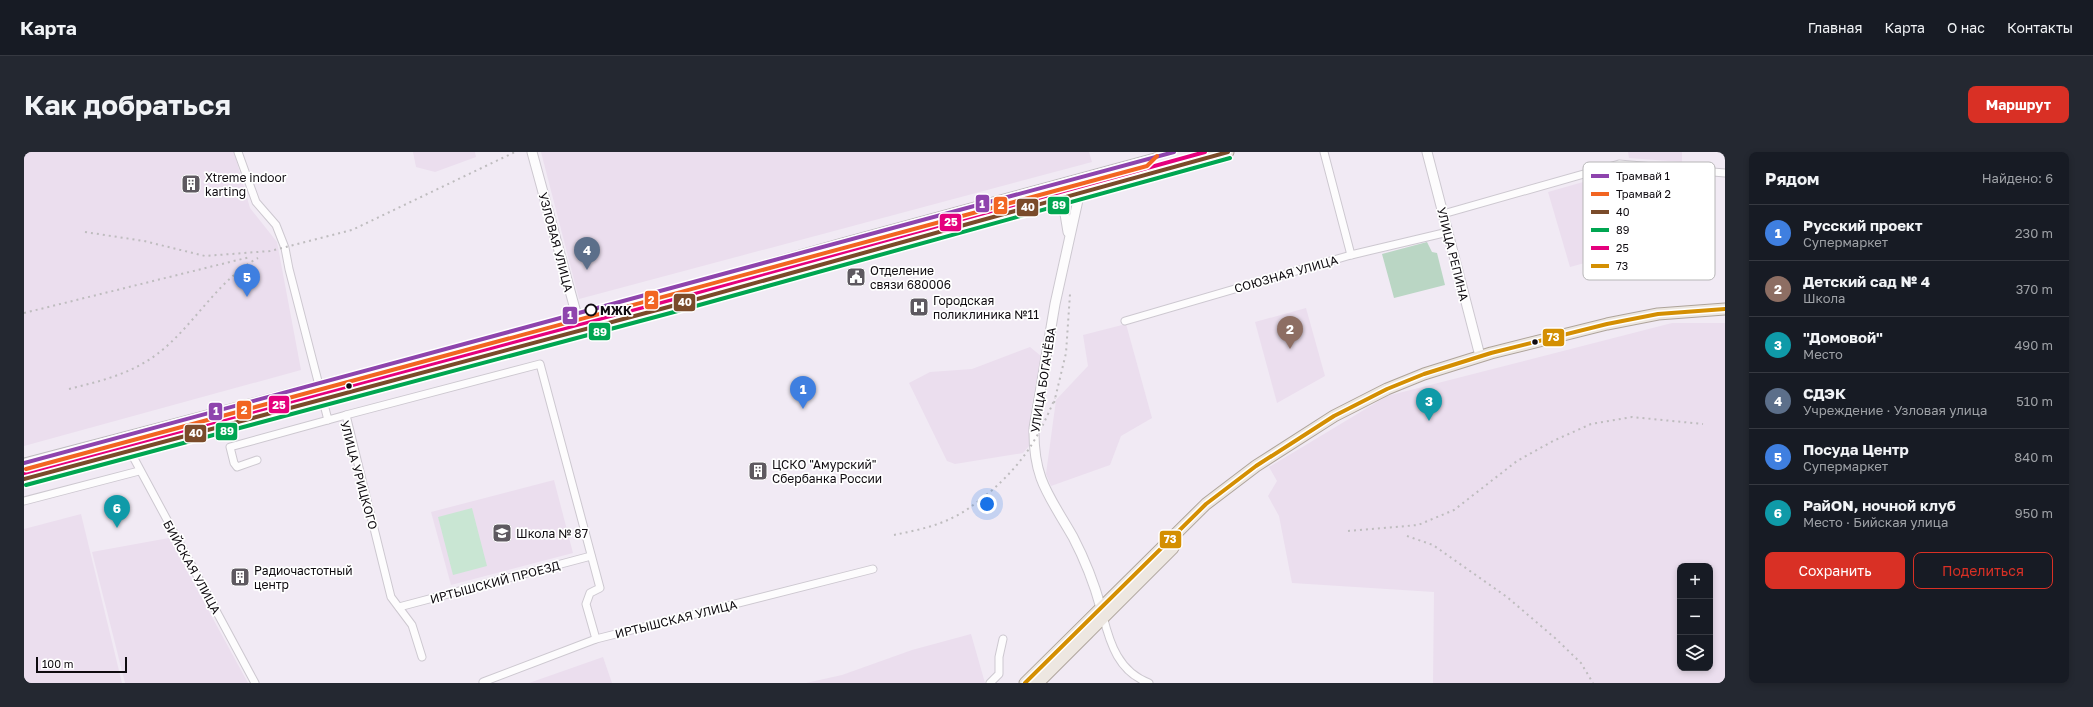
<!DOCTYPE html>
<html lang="ru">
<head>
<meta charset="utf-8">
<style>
	:root { --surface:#171b24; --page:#242831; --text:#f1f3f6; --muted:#9ea1a6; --line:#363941; --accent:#d93025 }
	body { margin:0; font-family:"Golos Text",sans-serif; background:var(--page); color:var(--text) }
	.controls { position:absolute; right:12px; bottom:12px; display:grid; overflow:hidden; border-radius:8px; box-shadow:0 2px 6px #0003 }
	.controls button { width:36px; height:36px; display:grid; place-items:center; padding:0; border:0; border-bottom:1px solid var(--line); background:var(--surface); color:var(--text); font:20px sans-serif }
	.scale { position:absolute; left:12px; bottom:10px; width:91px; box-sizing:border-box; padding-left:4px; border:2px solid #0f0b10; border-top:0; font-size:11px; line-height:14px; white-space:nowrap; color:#0f0b10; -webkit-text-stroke:3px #fff; paint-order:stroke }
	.you { position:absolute; left:963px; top:352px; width:14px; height:14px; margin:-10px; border:3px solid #fff; border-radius:50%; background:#1a73e8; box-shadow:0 0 0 6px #1a73e833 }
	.badge { display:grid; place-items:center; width:26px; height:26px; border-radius:50%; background:var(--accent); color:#fff; font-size:13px; font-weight:700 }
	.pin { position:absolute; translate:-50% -33px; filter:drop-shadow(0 1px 2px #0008) }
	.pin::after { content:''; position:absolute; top:21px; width:14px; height:12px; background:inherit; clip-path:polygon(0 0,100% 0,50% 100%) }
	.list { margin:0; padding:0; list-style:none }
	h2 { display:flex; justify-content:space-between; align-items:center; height:52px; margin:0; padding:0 16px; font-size:17px }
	h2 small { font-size:13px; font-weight:400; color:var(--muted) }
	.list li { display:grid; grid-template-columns:26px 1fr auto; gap:12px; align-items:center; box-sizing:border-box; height:56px; padding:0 16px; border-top:1px solid var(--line) }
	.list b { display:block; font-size:15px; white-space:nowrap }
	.list p { margin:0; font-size:13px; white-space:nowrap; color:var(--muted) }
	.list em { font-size:13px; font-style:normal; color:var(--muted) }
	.actions { display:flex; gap:8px; padding:12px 16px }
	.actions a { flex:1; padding:9px 0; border:1px solid var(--accent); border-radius:8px; text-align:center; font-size:14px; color:var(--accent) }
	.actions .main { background:var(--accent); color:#fff }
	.icon { flex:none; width:22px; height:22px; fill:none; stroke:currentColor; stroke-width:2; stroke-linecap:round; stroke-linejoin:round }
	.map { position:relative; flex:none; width:1701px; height:531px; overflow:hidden; border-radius:8px }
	header { display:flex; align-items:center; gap:24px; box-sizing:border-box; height:56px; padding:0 20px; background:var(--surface); border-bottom:1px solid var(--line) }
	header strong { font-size:19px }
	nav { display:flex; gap:22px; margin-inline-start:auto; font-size:14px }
	.intro { display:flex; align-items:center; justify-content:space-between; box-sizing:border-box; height:96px; padding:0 24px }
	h1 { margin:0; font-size:28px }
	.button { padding:10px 18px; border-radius:8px; background:var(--accent); color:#fff; font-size:14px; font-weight:700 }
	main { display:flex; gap:24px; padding:0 24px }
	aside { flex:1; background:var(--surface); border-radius:8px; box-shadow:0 2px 6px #0003 }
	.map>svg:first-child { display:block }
	.built { fill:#ebdeee; fill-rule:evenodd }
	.green { fill:#c9e6d3 }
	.forest { fill:#bad6c4 }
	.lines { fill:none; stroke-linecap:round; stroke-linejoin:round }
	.minor-casing { stroke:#cdc8d0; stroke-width:9 }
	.tertiary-casing { stroke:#cdc8d0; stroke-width:11 }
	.primary-casing { stroke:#aea49b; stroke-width:13 }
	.minor { stroke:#fdfcfd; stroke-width:7 }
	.tertiary { stroke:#fdfcfd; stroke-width:9 }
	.primary { stroke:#ede7e1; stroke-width:11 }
	.tram { stroke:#bebcbe; stroke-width:1 }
	.rail { stroke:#bebcbe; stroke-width:2; stroke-dasharray:2 4; stroke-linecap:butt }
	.bus-1-casing { stroke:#fff; stroke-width:7 }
	.bus-2-casing { stroke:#fff; stroke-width:7 }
	.bus-3-casing { stroke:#fff; stroke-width:7 }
	.bus-4-casing { stroke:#fff; stroke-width:7 }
	.bus-1 { stroke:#7a4b2a; stroke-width:4 }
	.bus-2 { stroke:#00a651; stroke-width:4 }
	.bus-3 { stroke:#e5007d; stroke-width:4 }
	.bus-4 { stroke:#d48f02; stroke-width:4 }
	.tram-1-casing { stroke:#fff; stroke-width:7 }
	.tram-2-casing { stroke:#fff; stroke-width:7 }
	.tram-1 { stroke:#8e44ad; stroke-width:4 }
	.tram-2 { stroke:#f26522; stroke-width:4 }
	.stop-dot { fill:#fff; stroke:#0f0b10; stroke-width:2 }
	.bus-dot { fill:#0f0b10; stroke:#fff; stroke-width:1.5 }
	.labels { text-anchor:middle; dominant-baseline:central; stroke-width:3.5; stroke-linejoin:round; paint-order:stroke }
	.poi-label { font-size:12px; fill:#0f0b10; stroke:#fff; text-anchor:start }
	.street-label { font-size:12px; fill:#0f0b10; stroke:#fff }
	.stop-label { font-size:12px; font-weight:bold; fill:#0f0b10; stroke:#fff; text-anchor:start }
	.key { fill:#fff; stroke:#b7b6b7; stroke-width:1 }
	.key-label { font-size:11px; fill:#0f0b10 }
	.line-badge { stroke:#fff; stroke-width:1.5 }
	.badge-label { font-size:11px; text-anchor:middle; font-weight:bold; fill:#fff }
</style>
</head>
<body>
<header>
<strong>Карта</strong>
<nav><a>Главная</a><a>Карта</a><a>О нас</a><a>Контакты</a></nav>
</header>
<div class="intro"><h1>Как добраться</h1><a class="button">Маршрут</a></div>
<main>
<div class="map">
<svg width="1701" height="531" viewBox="0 0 1701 531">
	<rect width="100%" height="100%" fill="#f1eaf4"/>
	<!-- built -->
	<g class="built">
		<path d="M0,0H210L226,56L253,90L277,218L0,294Z"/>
		<path d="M389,0H451L452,5L411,20L392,15Z"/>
		<path d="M517,0H1065L1068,10L555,147Z"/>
		<path d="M1604,0H1658V10L1605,6Z"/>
		<path d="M1591,21L1583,105L1546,115L1524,40Z"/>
		<path d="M1282,156L1301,224L1253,251L1231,170Z"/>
		<path d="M1648,171H1701V531H1409L1410,440L1268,431L1255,364L1244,344L1253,329L1245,315L1363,244ZM1656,414H1686V516H1656Z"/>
		<path d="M1102,172L1128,266L1097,284L1086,313L1027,334L1022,322L1032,248L1064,214L1059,183Z"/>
		<path d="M1006,195L1017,204L1007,257L1005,294L999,301L931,312L923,309L885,231L906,220L948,217Z"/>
		<path d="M530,328L549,401L427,433L407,360Z"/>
		<path d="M57,362L98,531H0V377Z"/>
		<path d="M145,386L224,531H101L68,400Z"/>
		<path d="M947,482L961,531H782L818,523L888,498Z"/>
		<path d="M579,505L588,531H505Z"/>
	</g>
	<!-- green -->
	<path class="green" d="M448,356L463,414L429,423L414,365Z"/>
	<!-- forest -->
	<path class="forest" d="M1403,90L1408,100L1413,101L1421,133L1370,146L1358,102Z"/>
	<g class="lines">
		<defs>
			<g id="minor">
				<path d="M214,0L232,50L252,73L261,96L265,117L304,268L322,263L367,445L388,473L398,505"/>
				<path d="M1300,0L1327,103"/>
				<path d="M1419,62L1595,12L1701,21"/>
				<path d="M1101,169L1327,103L1424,80"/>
				<path d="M322,263L516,212L576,436L566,441L562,452L572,487"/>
				<path d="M106,299L231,531"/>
				<path d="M233,308L213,315L210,311L206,295L304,268"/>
				<path d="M0,349L115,319"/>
				<path d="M375,455L567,404"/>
				<path d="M1079,464C1086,492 1095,520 1125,531"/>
				<path d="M459,530L572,487L849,417"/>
				<path d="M966,531L975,522V505L979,487"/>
			</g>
			<g id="tertiary">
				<path d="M508,0L557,179"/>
				<path d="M1403,0L1456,204"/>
				<path d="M1056,39L1031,152L1010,276C1009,327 1025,343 1049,385C1061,408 1070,431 1077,456"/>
				<path d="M1018,53L1036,55L1041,62L1044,80"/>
			</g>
			<g id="primary">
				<path d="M0,327C216,269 432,213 648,154C833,104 1018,49 1204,0"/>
				<path d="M1001,531L1182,352L1232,314L1310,264L1363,237L1400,222L1467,201L1583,172L1634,162L1701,157"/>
				<path d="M1014,531L1149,396"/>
			</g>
		</defs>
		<!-- minor casing -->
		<use href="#minor" class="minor-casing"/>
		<!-- tertiary casing -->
		<use href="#tertiary" class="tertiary-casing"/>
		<!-- primary casing -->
		<use href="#primary" class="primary-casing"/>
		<!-- minor -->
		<use href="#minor" class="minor"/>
		<!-- tertiary -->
		<use href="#tertiary" class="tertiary"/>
		<!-- primary -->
		<use href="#primary" class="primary"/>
		<!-- tram -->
		<path class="tram" d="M0,306L564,158L814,87L1134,0"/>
		<!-- rail -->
		<g class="rail">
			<path d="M61,80L120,89L181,104L246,99L328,78L491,0"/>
			<path d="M0,161L226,105"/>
			<path d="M45,237C81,228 115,220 144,193C175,165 197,126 234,106"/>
			<path d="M1030,251L1042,201L1046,142"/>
			<path d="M1324,379L1394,373L1430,358L1493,309L1529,289L1567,272L1608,265L1679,272"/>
			<path d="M870,383C889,379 910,375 928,366C942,360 954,349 966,340C999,311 1014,287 1031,246"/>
			<path d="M1383,384L1409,393L1483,445L1531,486L1557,511L1569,531"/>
		</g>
		<defs>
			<path id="bus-1" d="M0,327L648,154L1204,0"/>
			<path id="bus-2" d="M2,333L650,160L1206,6"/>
			<path id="bus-3" d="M0,321L646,148L1181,0"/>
			<path id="bus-4" d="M1001,531L1182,352L1232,314L1310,264L1363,237L1400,222L1467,201L1583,172L1634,162L1701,157"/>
		</defs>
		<!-- bus-1 casing -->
		<use href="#bus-1" class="bus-1-casing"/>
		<!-- bus-2 casing -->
		<use href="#bus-2" class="bus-2-casing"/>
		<!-- bus-3 casing -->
		<use href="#bus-3" class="bus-3-casing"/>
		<!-- bus-4 casing -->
		<use href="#bus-4" class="bus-4-casing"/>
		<!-- bus-1 -->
		<use href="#bus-1" class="bus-1"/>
		<!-- bus-2 -->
		<use href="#bus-2" class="bus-2"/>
		<!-- bus-3 -->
		<use href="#bus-3" class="bus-3"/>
		<!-- bus-4 -->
		<use href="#bus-4" class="bus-4"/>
		<defs>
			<path id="tram-1" d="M0,311L1150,0"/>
			<path id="tram-2" d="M2,317L1123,14L1133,4"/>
		</defs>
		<!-- tram-1 casing -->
		<use href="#tram-1" class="tram-1-casing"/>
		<!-- tram-2 casing -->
		<use href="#tram-2" class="tram-2-casing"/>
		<!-- tram-1 -->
		<use href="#tram-1" class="tram-1"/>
		<!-- tram-2 -->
		<use href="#tram-2" class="tram-2"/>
	</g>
	<!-- icons -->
	<defs>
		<symbol id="building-square" viewBox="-11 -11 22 22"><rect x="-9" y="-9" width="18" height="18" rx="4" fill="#5e5960" stroke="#fff"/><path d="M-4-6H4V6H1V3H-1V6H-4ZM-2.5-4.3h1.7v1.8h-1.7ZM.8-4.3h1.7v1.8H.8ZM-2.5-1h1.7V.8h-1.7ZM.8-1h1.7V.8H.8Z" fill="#fff"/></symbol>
		<symbol id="civic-square" viewBox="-11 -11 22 22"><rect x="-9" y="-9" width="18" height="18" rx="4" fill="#5e5960" stroke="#fff"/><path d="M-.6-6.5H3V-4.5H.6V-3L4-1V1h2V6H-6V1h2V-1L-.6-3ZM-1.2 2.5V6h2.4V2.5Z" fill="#fff"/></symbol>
		<symbol id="hospital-square" viewBox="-11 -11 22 22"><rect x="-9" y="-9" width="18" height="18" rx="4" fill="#5e5960" stroke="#fff"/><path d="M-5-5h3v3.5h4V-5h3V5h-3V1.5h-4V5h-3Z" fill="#fff"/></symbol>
		<symbol id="school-square" viewBox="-11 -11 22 22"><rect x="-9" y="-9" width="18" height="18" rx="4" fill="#5e5960" stroke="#fff"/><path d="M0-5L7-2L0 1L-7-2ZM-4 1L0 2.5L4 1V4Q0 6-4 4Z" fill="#fff"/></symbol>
	</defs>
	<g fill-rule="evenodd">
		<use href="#building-square" x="156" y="21" width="22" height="22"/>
		<use href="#civic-square" x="821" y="114" width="22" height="22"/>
		<use href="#hospital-square" x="884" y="144" width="22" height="22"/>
		<use href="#building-square" x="723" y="308" width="22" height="22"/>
		<use href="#school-square" x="467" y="370" width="22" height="22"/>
		<use href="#building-square" x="205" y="414" width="22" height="22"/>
	</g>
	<!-- markers -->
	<circle class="stop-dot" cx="567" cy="158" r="5.5"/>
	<g class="bus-dot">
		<circle cx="1511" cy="190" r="3.5"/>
		<circle cx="325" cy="234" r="3.5"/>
	</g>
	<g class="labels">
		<!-- poi labels -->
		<g class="poi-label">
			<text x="181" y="25">Xtreme indoor<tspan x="181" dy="14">karting</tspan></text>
			<text x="846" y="118">Отделение<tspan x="846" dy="14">связи 680006</tspan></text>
			<text x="909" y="148">Городская<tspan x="909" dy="14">поликлиника №11</tspan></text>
			<text x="748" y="312">ЦСКО "Амурский"<tspan x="748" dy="14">Сбербанка России</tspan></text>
			<text x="492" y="381">Школа № 87</text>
			<text x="230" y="418">Радиочастотный<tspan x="230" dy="14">центр</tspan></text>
		</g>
		<!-- street labels -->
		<g class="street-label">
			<text transform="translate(532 90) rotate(75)">УЗЛОВАЯ УЛИЦА</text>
			<text transform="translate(1429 102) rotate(76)">УЛИЦА РЕПИНА</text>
			<text transform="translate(1262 122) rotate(-16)">СОЮЗНАЯ УЛИЦА</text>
			<text transform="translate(1019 228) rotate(-81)">УЛИЦА БОГАЧЁВА</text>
			<text transform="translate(335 323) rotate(75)">УЛИЦА УРИЦКОГО</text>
			<text transform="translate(168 415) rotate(61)">БИЙСКАЯ УЛИЦА</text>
			<text transform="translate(471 430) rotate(-15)">ИРТЫШСКИЙ ПРОЕЗД</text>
			<text transform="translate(652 467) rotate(-14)">ИРТЫШСКАЯ УЛИЦА</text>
		</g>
		<!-- stop labels -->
		<g class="stop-label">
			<text x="576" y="158">МЖК</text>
		</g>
	</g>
	<!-- legend -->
	<rect x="1559" y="10" width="132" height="118" rx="6" class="key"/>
	<rect x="1567" y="22" width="18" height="4" fill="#8e44ad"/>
	<rect x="1567" y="40" width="18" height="4" fill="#f26522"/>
	<rect x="1567" y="58" width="18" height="4" fill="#7a4b2a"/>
	<rect x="1567" y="76" width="18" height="4" fill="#00a651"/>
	<rect x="1567" y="94" width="18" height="4" fill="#e5007d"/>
	<rect x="1567" y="112" width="18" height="4" fill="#d48f02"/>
	<g class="key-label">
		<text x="1592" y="28">Трамвай 1</text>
		<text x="1592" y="46">Трамвай 2</text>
		<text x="1592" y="64">40</text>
		<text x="1592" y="82">89</text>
		<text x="1592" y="100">25</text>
		<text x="1592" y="118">73</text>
	</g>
	<g class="line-badge">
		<rect x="951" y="42" width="15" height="19" rx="4" fill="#8e44ad"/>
		<rect x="1023" y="44" width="23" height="19" rx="4" fill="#00a651"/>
		<rect x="969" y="44" width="15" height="19" rx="4" fill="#f26522"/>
		<rect x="992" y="46" width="23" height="19" rx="4" fill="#7a4b2a"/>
		<rect x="915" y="61" width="23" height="19" rx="4" fill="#e5007d"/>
		<rect x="620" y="138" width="15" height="20" rx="4" fill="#f26522"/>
		<rect x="649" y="141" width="23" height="19" rx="4" fill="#7a4b2a"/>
		<rect x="538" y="154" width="16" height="19" rx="4" fill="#8e44ad"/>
		<rect x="564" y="170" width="23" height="19" rx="4" fill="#00a651"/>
		<rect x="1518" y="176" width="23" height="19" rx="4" fill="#d48f02"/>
		<rect x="244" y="243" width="22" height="19" rx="4" fill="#e5007d"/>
		<rect x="212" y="248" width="16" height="20" rx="4" fill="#f26522"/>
		<rect x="184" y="250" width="15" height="19" rx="4" fill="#8e44ad"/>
		<rect x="191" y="270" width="23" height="19" rx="4" fill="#00a651"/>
		<rect x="160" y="272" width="23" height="19" rx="4" fill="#7a4b2a"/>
		<rect x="1135" y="378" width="23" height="19" rx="4" fill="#d48f02"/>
	</g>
	<g class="badge-label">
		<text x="958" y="56">1</text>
		<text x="1035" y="57">89</text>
		<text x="977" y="57">2</text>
		<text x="1004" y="59">40</text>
		<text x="927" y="74">25</text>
		<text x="627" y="152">2</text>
		<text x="661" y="154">40</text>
		<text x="546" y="167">1</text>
		<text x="576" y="184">89</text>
		<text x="1529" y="189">73</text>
		<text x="255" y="257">25</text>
		<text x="220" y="262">2</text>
		<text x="192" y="263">1</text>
		<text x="203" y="283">89</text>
		<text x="172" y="285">40</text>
		<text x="1146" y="391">73</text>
	</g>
</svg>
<div class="controls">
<button>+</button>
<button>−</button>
<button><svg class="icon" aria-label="layers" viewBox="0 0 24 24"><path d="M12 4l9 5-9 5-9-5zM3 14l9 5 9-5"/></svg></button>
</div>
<div class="scale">100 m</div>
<div class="you"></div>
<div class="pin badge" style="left:779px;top:257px;background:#3f7fe0">1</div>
<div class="pin badge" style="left:1266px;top:197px;background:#8d6e63">2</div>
<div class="pin badge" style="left:1405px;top:269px;background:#0f9aa8">3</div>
<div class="pin badge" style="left:563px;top:118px;background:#5c6f8a">4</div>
<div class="pin badge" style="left:223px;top:145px;background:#3f7fe0">5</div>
<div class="pin badge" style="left:93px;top:376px;background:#0f9aa8">6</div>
</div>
<aside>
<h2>Рядом<small>Найдено: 6</small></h2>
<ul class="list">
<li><span class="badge" style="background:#3f7fe0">1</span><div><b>Русский проект</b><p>Супермаркет</p></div><em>230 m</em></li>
<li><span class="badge" style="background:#8d6e63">2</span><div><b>Детский сад № 4</b><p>Школа</p></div><em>370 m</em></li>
<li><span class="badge" style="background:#0f9aa8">3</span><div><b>&quot;Домовой&quot;</b><p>Место</p></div><em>490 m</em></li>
<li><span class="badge" style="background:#5c6f8a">4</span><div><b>СДЭК</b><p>Учреждение · Узловая улица</p></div><em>510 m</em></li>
<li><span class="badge" style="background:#3f7fe0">5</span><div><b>Посуда Центр</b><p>Супермаркет</p></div><em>840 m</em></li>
<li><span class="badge" style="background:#0f9aa8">6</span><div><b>РайON, ночной клуб</b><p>Место · Бийская улица</p></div><em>950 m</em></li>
</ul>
<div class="actions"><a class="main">Сохранить</a><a>Поделиться</a></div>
</aside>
</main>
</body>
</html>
